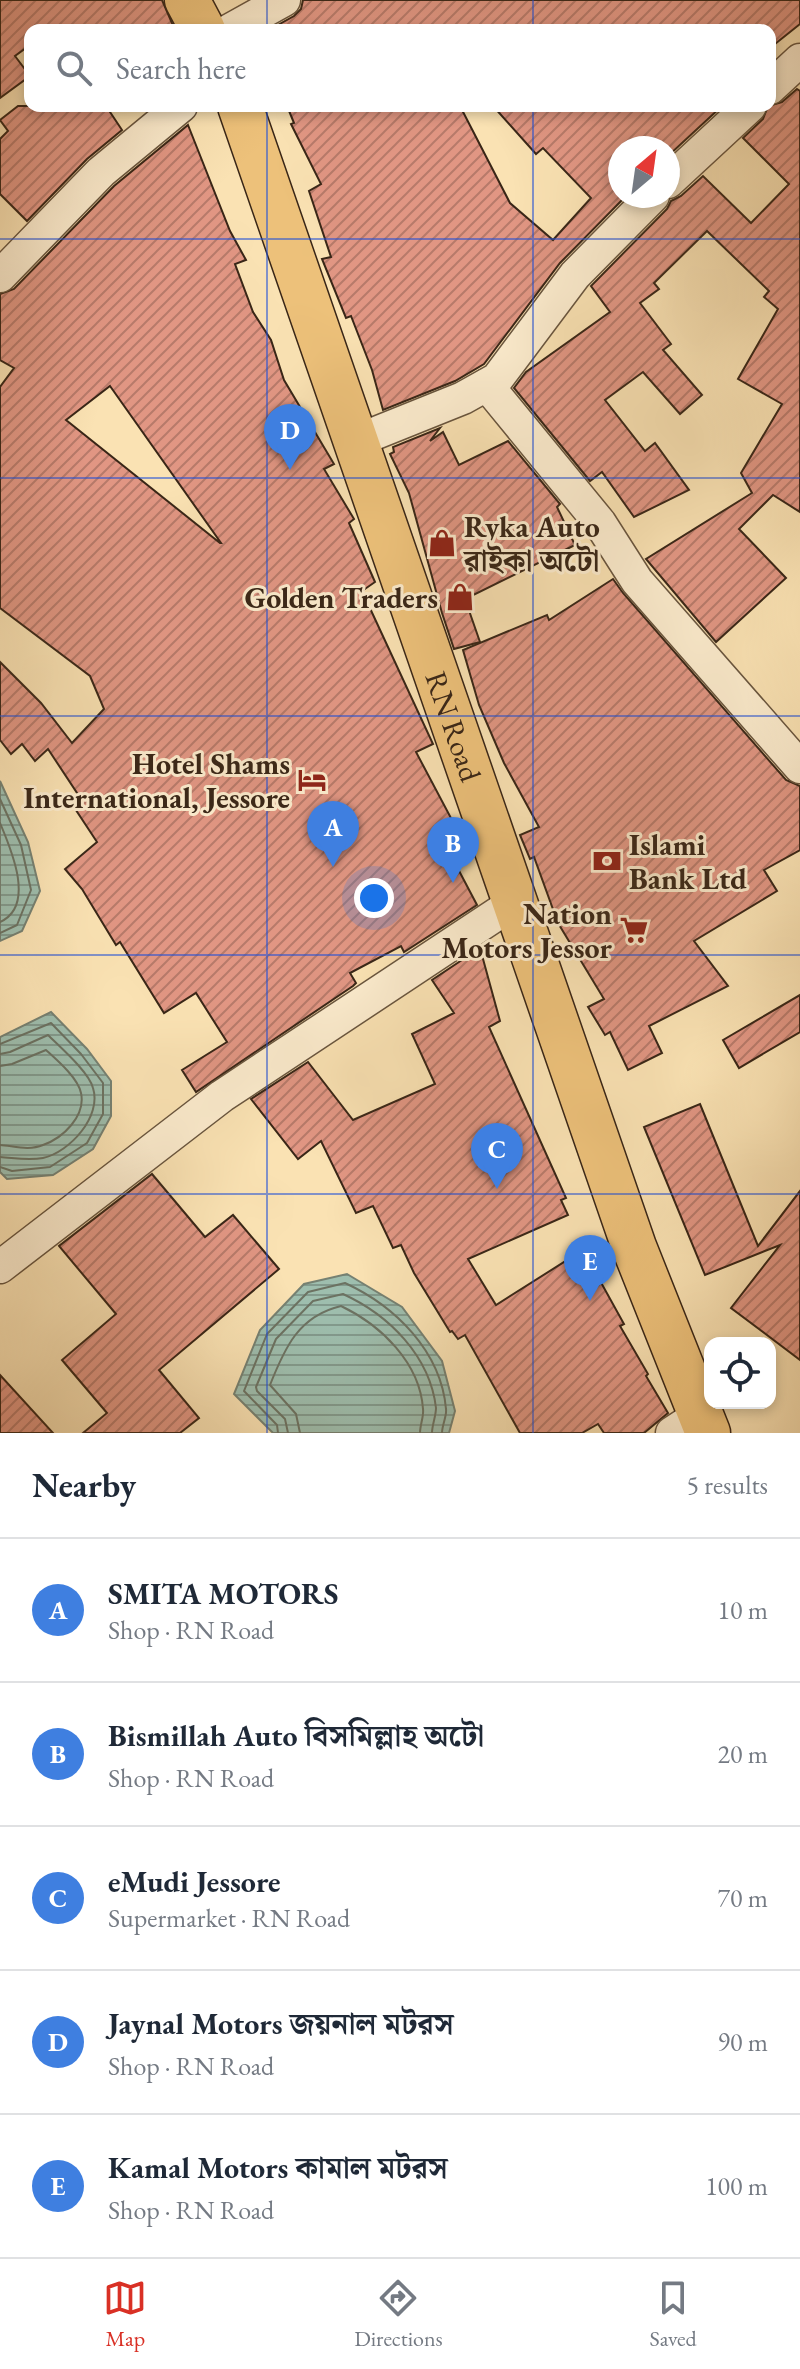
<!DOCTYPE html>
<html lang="en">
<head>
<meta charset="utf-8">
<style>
	:root { --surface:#fff; --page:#f2f2f3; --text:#1f2937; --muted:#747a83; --line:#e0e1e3; --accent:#d93025 }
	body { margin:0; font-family:"EB Garamond","Noto Serif Bengali",serif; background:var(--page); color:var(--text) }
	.controls { position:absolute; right:24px; bottom:24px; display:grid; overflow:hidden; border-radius:16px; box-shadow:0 4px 12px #0003 }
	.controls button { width:72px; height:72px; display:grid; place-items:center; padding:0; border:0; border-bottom:2px solid var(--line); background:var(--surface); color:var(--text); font:40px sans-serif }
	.compass { position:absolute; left:608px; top:136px; width:72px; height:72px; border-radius:50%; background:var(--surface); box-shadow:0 4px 12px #0003; rotate:29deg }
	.you { position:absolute; left:374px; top:898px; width:28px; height:28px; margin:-20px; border:6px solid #fff; border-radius:50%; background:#1a73e8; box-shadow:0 0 0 12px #1a73e833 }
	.badge { display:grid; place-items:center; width:52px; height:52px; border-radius:50%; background:var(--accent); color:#fff; font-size:26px; font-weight:700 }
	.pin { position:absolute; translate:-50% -66px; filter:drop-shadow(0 2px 4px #0008) }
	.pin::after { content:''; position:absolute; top:42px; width:28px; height:24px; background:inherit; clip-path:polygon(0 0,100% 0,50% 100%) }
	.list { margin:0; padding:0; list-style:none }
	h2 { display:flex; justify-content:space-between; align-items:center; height:104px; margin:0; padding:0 32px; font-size:34px }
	h2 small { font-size:26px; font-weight:400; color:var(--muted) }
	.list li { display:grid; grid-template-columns:52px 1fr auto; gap:24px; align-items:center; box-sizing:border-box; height:144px; padding:0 32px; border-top:2px solid var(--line) }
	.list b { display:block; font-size:30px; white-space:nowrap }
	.list p { margin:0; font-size:26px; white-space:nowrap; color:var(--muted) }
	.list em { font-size:26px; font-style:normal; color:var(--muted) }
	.icon { flex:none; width:44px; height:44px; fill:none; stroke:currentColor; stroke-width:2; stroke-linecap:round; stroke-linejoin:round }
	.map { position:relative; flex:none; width:800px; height:1433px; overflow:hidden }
	.search { position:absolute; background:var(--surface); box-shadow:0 4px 12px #0003; left:24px; right:24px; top:24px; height:88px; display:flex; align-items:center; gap:20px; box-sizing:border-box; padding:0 28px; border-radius:16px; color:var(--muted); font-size:30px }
	.sheet { height:824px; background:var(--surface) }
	nav { display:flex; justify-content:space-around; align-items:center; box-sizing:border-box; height:112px; border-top:2px solid var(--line); background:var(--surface); font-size:22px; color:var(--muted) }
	nav a { display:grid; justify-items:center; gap:4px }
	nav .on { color:var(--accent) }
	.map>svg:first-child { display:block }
	.water { fill:url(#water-rules); stroke:#768172; stroke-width:2 }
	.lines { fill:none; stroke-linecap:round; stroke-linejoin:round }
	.shore { stroke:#6c7262; stroke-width:2 }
	.building { fill:url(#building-hatch); stroke:#392617; stroke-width:2; fill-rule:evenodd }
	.street-casing { stroke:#69553e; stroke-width:35 }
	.highway-casing { stroke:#392617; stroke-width:47 }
	.street { stroke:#fcecce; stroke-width:32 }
	.highway { stroke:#edc17a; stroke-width:44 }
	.grid { fill:none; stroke:#1d4ed8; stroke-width:2; stroke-opacity:0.55 }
	.labels { text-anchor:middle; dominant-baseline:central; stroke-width:6; stroke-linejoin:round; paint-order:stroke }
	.poi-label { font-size:30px; font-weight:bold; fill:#392617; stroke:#fcecce; text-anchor:end }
	.street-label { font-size:30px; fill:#392617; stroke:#fcecce }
</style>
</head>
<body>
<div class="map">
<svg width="800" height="1433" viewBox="0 0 800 1433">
	<defs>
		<pattern id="water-rules" width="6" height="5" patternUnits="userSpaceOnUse" patternTransform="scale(2)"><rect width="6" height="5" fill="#9ebeae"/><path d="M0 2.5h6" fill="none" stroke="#829a8d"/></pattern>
		<pattern id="building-hatch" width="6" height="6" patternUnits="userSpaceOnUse" patternTransform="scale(2)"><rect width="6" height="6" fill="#e19683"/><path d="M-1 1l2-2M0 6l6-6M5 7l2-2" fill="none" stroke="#b77a6a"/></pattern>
	</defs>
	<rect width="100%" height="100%" fill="#fae2b3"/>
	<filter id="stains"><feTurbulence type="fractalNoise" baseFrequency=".0025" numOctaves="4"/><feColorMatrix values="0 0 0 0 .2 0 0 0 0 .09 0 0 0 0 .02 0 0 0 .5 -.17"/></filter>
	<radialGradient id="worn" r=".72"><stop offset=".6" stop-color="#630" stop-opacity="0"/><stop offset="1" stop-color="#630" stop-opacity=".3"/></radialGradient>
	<!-- water -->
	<g class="water">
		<path d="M0,781L28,842L40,891L22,931L0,941Z"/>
		<path d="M51,1012L87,1049L111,1081V1116L93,1149L53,1175L7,1179L0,1172V1037Z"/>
		<path d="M347,1274L402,1307L442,1361L455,1411L449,1433H273L234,1394L260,1330L304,1284Z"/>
	</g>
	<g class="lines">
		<!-- shore -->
		<g class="shore">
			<path d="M0,799L21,845L31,890L17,925L0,933"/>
			<path d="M0,823C11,849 36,906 0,922"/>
			<path d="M0,1044L51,1023L81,1054L103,1083V1114L87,1143L50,1167L12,1171L0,1167"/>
			<path d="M0,1054L10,1052L48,1035C60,1047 89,1072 93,1088C102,1116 70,1152 43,1158C28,1161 15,1158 0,1157"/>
			<path d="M0,1066L12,1064L46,1050C57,1060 78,1078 81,1093C86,1116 63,1138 43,1145C29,1151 14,1146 0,1145"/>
			<path d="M278,1433L277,1425L244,1391L267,1334L308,1292L345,1283C395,1306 441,1351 446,1409C447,1416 442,1425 442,1433"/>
			<path d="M288,1433L285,1419L257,1391L256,1387L276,1339L313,1301L343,1294C389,1315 430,1356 436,1408C436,1416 432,1425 432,1433"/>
			<path d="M300,1433L296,1414L270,1385C285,1347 299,1316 341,1306C381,1325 420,1363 423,1409C424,1416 420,1425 420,1433"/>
		</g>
	</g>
	<!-- building -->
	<g class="building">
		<path d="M0,0H162L175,30H30V45L15,56L30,76L0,98Z"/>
		<path d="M303,0H800V24L770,48V30H269L294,16L301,9Z"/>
		<path d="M797,89L800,91V512L773,495L739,529L786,578L716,642L646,559L752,493L741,473L782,404L738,379L778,309L764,297L769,291L707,231L654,283L659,289L640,303L671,344L663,350L702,395L680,414L643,372L605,400L645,451L655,443L689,490L634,517L602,472L590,481L514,388L526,372L610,312L591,286L667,209L671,201L681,196L703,176L751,223L789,184L743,138L763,119L768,106L782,102Z"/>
		<path d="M18,106H106L122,130L87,159L27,221L0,194V139L8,131L0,120Z"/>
		<path d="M287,106H460L510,203L553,240L591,198L543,148L536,154L493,106H722L668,156V148H620V196H626L560,263L484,364L455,381L383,410L372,370L351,316L346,318L322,259L331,257L309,191L321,184L291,124L294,123Z"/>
		<path d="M188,125L230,231L246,260L235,264L253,312L271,340L284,380L334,464L324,469L354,519L349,523L375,582L362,591L433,744L416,752L452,820L436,827L477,905L404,952L401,946L350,973L356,983L353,986L196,1092L182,1070L227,1042L196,993L164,1013L120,942L116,945L82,889L65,869L97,842L70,801L79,796L48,749L35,761L22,744L11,754L0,740V662L41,703L72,743L104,709L90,676L0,608V387L14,368L0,360V294L14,289L114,186ZM110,386L221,543H220L66,420Z"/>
		<path d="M440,428L430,441L443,432L459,465L508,441L560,504L557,507L575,545L465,599L480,642L454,649L442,613L409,493L390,454L394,452L393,447Z"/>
		<path d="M613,579L623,593L786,780L800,786V850L764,870L777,891L694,941L728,986L649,1026L662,1053L628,1070L610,1032L605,1035L588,1007L604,999L558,923L534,857L530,859L520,835L539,827L504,763L479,705L463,650L547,615L549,620Z"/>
		<path d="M480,948L500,1021L489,1027L566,1198L561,1200L568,1215L468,1259L496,1305L583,1250L624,1324L620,1326L648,1374L646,1376L668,1413L644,1433H604L598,1424L582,1433H520L465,1335L458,1339L452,1331L450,1332L414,1273L401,1245L393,1248L373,1206L356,1213L321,1141L298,1159L251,1099L308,1062L353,1120L435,1084L412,1034L454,1013L432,980Z"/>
		<path d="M800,995V1032L739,1068L723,1040Z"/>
		<path d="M700,1104L758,1246L800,1191V1360L731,1308L780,1245L705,1275L644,1127Z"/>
		<path d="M152,1174L205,1237L233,1215L279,1269L159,1370L199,1418L180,1433H83L107,1413L62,1360L116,1314L59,1246Z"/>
		<path d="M0,1375L53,1433H0Z"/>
	</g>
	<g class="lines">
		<defs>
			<g id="street">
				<path d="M230,30L284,0"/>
				<path d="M770,88L800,60"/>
				<path d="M668,182L750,106"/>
				<path d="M0,276L101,172L181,106"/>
				<path d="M487,385L600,523L637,581L800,767"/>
				<path d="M356,441L463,398L497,379L575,275L653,196"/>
				<path d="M0,1267L222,1096L515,902"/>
				<path d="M672,1433L701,1414"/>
			</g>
			<g id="highway">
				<path d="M187,0L203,30"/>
				<path id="s1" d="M240,106L634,1247L708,1433"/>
			</g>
		</defs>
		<!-- street casing -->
		<use href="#street" class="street-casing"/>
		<!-- highway casing -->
		<use href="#highway" class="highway-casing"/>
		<!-- street -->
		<use href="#street" class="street"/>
		<!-- highway -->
		<use href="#highway" class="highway"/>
	</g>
	<!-- grid -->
	<path class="grid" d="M267,0V30M533,0V30M267,106V1433M533,106V1433M0,239H800M0,478H800M0,716H800M0,955H800M0,1194H800"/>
	<!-- icons -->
	<defs>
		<symbol id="shop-bare" viewBox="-9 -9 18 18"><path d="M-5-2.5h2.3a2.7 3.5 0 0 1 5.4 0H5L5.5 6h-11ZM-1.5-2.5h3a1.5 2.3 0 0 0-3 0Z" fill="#8f2418" stroke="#fcecce" stroke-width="2.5" paint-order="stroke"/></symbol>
		<symbol id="hotel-bare" viewBox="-9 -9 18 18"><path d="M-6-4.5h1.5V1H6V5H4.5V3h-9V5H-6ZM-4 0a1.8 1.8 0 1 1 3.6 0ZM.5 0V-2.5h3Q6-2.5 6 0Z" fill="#8f2418" stroke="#fcecce" stroke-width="2.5" paint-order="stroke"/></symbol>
		<symbol id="bank-bare" viewBox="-9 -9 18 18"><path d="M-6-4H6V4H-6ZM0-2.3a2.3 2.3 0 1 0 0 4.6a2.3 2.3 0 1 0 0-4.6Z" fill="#8f2418" stroke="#fcecce" stroke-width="2.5" paint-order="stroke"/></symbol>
		<symbol id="supermarket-bare" viewBox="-9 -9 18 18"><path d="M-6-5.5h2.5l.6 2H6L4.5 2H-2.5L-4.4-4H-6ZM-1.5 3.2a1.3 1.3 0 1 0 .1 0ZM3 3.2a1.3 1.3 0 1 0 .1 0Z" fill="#8f2418" stroke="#fcecce" stroke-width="2.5" paint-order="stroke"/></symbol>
	</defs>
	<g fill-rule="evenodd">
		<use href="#shop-bare" x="422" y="523" width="40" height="40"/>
		<use href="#shop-bare" x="440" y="577" width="40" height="40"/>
		<use href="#hotel-bare" x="292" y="760" width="40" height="40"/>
		<use href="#bank-bare" x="587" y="841" width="40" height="40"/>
		<use href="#supermarket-bare" x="614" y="910" width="40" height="40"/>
	</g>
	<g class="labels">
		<!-- poi labels -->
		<g class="poi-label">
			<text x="464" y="526" text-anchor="start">Ryka Auto<tspan x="464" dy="34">রাইকা অটো</tspan></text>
			<text x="438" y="597">Golden Traders</text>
			<text x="290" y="763">Hotel Shams<tspan x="290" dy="34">International, Jessore</tspan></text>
			<text x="629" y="844" text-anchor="start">Islami<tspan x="629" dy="34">Bank Ltd</tspan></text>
			<text x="612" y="913">Nation<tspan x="612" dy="34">Motors Jessor</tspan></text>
		</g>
		<!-- street labels -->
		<g class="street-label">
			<text stroke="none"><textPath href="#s1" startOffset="656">RN Road</textPath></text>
		</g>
	</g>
	<rect width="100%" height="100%" filter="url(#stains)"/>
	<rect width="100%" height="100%" fill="url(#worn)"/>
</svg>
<div class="controls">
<button><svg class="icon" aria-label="locate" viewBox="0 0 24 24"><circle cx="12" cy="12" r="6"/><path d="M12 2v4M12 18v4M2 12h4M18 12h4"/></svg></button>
</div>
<svg class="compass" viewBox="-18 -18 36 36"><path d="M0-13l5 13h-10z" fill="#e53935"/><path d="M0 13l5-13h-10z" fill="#747a83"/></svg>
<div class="you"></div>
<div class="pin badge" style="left:333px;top:867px;background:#3f7fe0">A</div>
<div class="pin badge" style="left:453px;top:883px;background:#3f7fe0">B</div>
<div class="pin badge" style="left:497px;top:1189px;background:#3f7fe0">C</div>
<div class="pin badge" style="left:290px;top:470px;background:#3f7fe0">D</div>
<div class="pin badge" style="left:590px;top:1301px;background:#3f7fe0">E</div>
<div class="search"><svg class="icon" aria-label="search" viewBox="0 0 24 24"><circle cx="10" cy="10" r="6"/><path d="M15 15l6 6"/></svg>Search here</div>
</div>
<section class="sheet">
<h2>Nearby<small>5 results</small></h2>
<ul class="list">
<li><span class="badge" style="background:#3f7fe0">A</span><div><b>SMITA MOTORS</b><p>Shop · RN Road</p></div><em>10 m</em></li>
<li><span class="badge" style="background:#3f7fe0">B</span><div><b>Bismillah Auto বিসমিল্লাহ অটো</b><p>Shop · RN Road</p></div><em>20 m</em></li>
<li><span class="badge" style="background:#3f7fe0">C</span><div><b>eMudi Jessore</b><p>Supermarket · RN Road</p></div><em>70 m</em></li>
<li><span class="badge" style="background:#3f7fe0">D</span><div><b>Jaynal Motors জয়নাল মটরস</b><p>Shop · RN Road</p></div><em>90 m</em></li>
<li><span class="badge" style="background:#3f7fe0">E</span><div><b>Kamal Motors কামাল মটরস</b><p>Shop · RN Road</p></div><em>100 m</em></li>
</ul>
</section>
<nav>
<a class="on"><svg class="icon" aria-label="map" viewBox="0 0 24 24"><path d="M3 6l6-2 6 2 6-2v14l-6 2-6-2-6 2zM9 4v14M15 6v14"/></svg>Map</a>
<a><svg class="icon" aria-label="directions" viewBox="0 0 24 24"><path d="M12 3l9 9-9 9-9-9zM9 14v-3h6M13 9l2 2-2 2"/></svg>Directions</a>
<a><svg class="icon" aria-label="saved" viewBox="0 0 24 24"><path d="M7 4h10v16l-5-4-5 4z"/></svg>Saved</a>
</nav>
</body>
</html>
